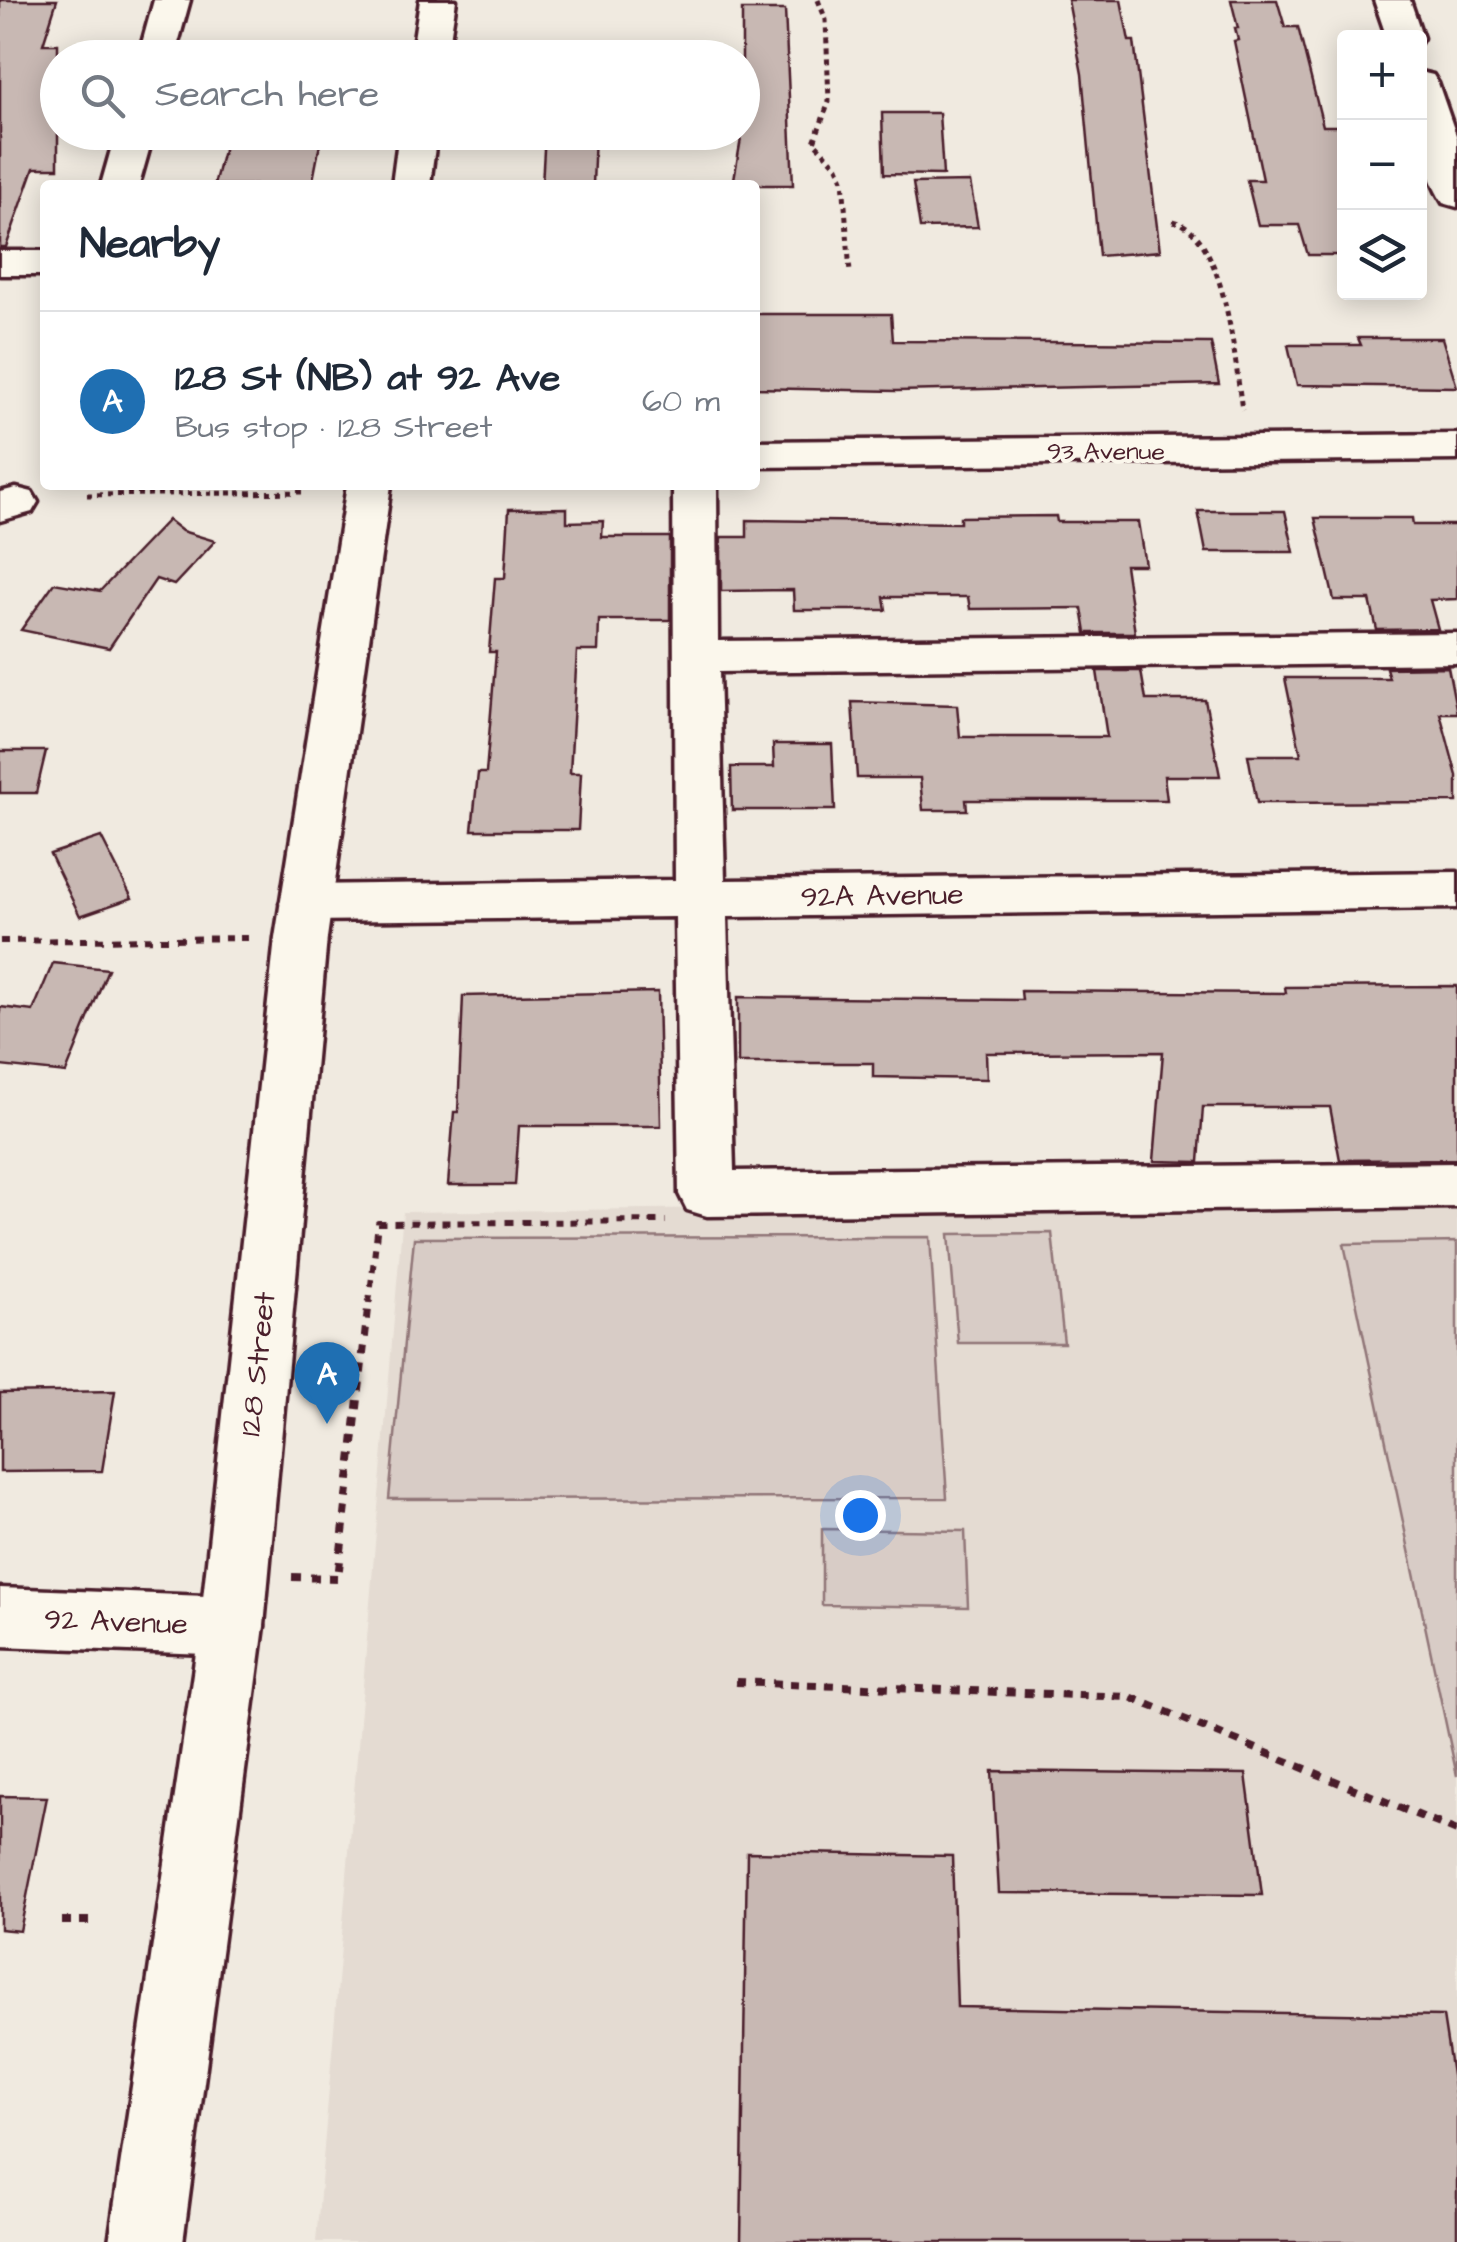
<!DOCTYPE html>
<html lang="en">
<head>
<meta charset="utf-8">
<style>
	:root { --surface:#fff; --page:#f2f2f3; --text:#1f2937; --muted:#747a83; --line:#e0e1e3; --accent:#1f6fb2 }
	body { margin:0; font-family:"Architects Daughter",sans-serif; background:var(--page); color:var(--text) }
	.controls { position:absolute; right:30px; top:30px; display:grid; overflow:hidden; border-radius:10px; box-shadow:0 5px 25px #0003 }
	.controls button { width:90px; height:90px; display:grid; place-items:center; padding:0; border:0; border-bottom:2px solid var(--line); background:var(--surface); color:var(--text); font:50px sans-serif }
	.you { position:absolute; left:860px; top:1515px; width:35px; height:35px; margin:-25px; border:8px solid #fff; border-radius:50%; background:#1a73e8; box-shadow:0 0 0 15px #1a73e833 }
	.badge { display:grid; place-items:center; width:65px; height:65px; border-radius:50%; background:var(--accent); color:#fff; font-size:32px; font-weight:700 }
	.pin { position:absolute; translate:-50% -82px; filter:drop-shadow(0 2px 5px #0008) }
	.pin::after { content:''; position:absolute; top:52px; width:35px; height:30px; background:inherit; clip-path:polygon(0 0,100% 0,50% 100%) }
	.list { margin:0; padding:0; list-style:none }
	h2 { display:flex; justify-content:space-between; align-items:center; height:130px; margin:0; padding:0 40px; font-size:42px }
	h2 small { font-size:32px; font-weight:400; color:var(--muted) }
	.list li { display:grid; grid-template-columns:65px 1fr auto; gap:30px; align-items:center; box-sizing:border-box; height:180px; padding:0 40px; border-top:2px solid var(--line) }
	.list b { display:block; font-size:38px; white-space:nowrap }
	.list p { margin:0; font-size:32px; white-space:nowrap; color:var(--muted) }
	.list em { font-size:32px; font-style:normal; color:var(--muted) }
	.icon { flex:none; width:55px; height:55px; fill:none; stroke:currentColor; stroke-width:2; stroke-linecap:round; stroke-linejoin:round }
	.map { position:relative; flex:none; width:1457px; height:2242px; overflow:hidden }
	.search { position:absolute; background:var(--surface); box-shadow:0 5px 25px #0003; left:40px; top:40px; width:720px; height:110px; display:flex; align-items:center; gap:25px; box-sizing:border-box; padding:0 35px; border-radius:55px; color:var(--muted); font-size:38px }
	.panel { position:absolute; background:var(--surface); box-shadow:0 5px 25px #0003; left:40px; top:180px; width:720px; height:310px; border-radius:10px }
	.map>svg:first-child { display:block }
	.built { fill:#e4dbd2 }
	.green { fill:#d8ccc6; stroke:#917678; stroke-width:2.5 }
	.building { fill:#c8b8b3; stroke:#4a1f2b; stroke-width:2.5 }
	.lines { fill:none; stroke-linecap:round; stroke-linejoin:round }
	.minor-casing { stroke:#4a1f2b; stroke-width:7 }
	.major-casing { stroke:#4a1f2b; stroke-width:7 }
	.path-far2 { stroke:#4a1f2b; stroke-width:5; stroke-dasharray:5 5; stroke-linecap:butt }
	.path-far1 { stroke:#4a1f2b; stroke-width:6; stroke-dasharray:8 8; stroke-linecap:butt }
	.path { stroke:#4a1f2b; stroke-width:8; stroke-dasharray:9 9; stroke-linecap:butt }
	.minor { fill:#fbf7ec; fill-rule:evenodd }
	.major { fill:#fbf7ec; fill-rule:evenodd }
	.labels { text-anchor:middle; dominant-baseline:central; stroke-width:8; stroke-linejoin:round; paint-order:stroke }
	.far-street-label { font-size:25px; fill:#4a1f2b; stroke:#fbf7ec }
	.street-label { font-size:30px; fill:#4a1f2b; stroke:#fbf7ec }
</style>
</head>
<body>
<div class="map">
<svg width="1457" height="2242" viewBox="0 0 1457 2242">
	<rect width="100%" height="100%" fill="#f0eae0"/>
	<filter id="ink" filterUnits="userSpaceOnUse"><feTurbulence type="fractalNoise" baseFrequency=".01" numOctaves="2"/><feDisplacementMap in="SourceGraphic" scale="20" xChannelSelector="R" yChannelSelector="G"/><feConvolveMatrix kernelMatrix="1 2 1 2 8 2 1 2 1" color-interpolation-filters="sRGB"/></filter>
	<g filter="url(#ink)">
		<!-- built -->
		<path class="built" d="M1457,1199V2242H316L403,1212Z"/>
		<!-- green -->
		<g class="green">
			<path d="M1052,1233L1064,1343H958L949,1234Z"/>
			<path d="M930,1237L947,1498L389,1499L414,1238Z"/>
			<path d="M1457,1242V1776L1344,1244Z"/>
			<path d="M822,1529L965,1531L968,1607L822,1605Z"/>
		</g>
		<!-- building -->
		<g class="building">
			<path d="M0,0H57L43,44H58V168H34L6,247H0Z"/>
			<path d="M1068,0H1121L1129,41H1134L1160,251L1099,256L1082,74Z"/>
			<path d="M1231,0H1277L1285,27H1298L1323,126H1344V255H1308L1299,225H1258L1247,180H1263L1234,41L1238,40L1235,28H1238Z"/>
			<path d="M742,10H785L793,185H733L742,133Z"/>
			<path d="M882,113H939L943,175L884,174Z"/>
			<path d="M545,132H595L593,185H542Z"/>
			<path d="M225,143L320,144L312,185H214Z"/>
			<path d="M970,182L978,227L920,228L913,183Z"/>
			<path d="M755,314H891L893,341L1211,343L1219,384L896,391L755,388Z"/>
			<path d="M1358,338H1442L1457,387L1297,385L1288,345H1361Z"/>
			<path d="M567,508V522L603,521L602,537H670V620H599L598,651H577L570,773H581L578,830H472L478,773H486L496,652H489L495,578H505L509,509Z"/>
			<path d="M1198,511H1285L1294,552H1206Z"/>
			<path d="M1056,516L1057,522H1138L1145,565H1125L1135,633H1086L1082,608L970,609L968,597H884L886,610H794L793,590L721,591V537H747V520L960,523V517Z"/>
			<path d="M1315,518H1412L1413,525H1457V599L1430,600L1438,629L1377,630L1370,600H1334Z"/>
			<path d="M168,520L182,531L215,541L174,585L156,579L109,648L21,630L54,583L100,591Z"/>
			<path d="M1448,667L1457,713H1440L1457,776V802L1257,803L1248,755H1301L1285,678H1389L1386,668Z"/>
			<path d="M1097,671H1141L1146,700H1205L1220,776H1164L1167,800H966L967,810H923L920,778H857L852,702L957,705L960,737H1107Z"/>
			<path d="M773,744H832L835,810H732L731,767H774Z"/>
			<path d="M0,751H46L36,793H0Z"/>
			<path d="M101,837L132,898L80,916L50,854Z"/>
			<path d="M53,963L108,969L66,1073L0,1066V1007L33,1011Z"/>
			<path d="M1457,986V1159L1340,1160L1330,1107H1203L1199,1162L1154,1161L1163,1052L986,1053L987,1079L873,1077V1063H738V997L1022,1000L1021,991L1286,993L1285,987Z"/>
			<path d="M658,992L661,1126H519L515,1185H448L454,1112H458L463,996Z"/>
			<path d="M115,1391L102,1471L0,1472V1393Z"/>
			<path d="M992,1771L1246,1774L1262,1895L999,1893Z"/>
			<path d="M0,1796L47,1797L20,1931L0,1929Z"/>
			<path d="M747,1852L952,1856L957,2007L1443,2016L1457,2107V2242H741Z"/>
		</g>
		<g class="lines">
			<defs>
				<g id="minor">
					<path d="M154,0H190L174,58H138Z"/>
					<path d="M1374,0H1410L1423,38L1420,43V38H1387Z"/>
					<path d="M1420,72L1433,75L1438,83L1457,138V207L1443,203C1418,166 1417,114 1420,72Z"/>
					<path d="M116,132H154L139,185H101Z"/>
					<rect x="0" y="251" width="45" height="24"/>
					<path d="M1457,434V460L755,467V441Z"/>
					<path d="M673,485H717L718,641L1457,633V663L719,672L725,880L1457,872V908L727,917L734,1171L1457,1163V1207L707,1216L687,1210L679,1194L675,917L306,921L288,916L280,903L288,890L306,885L675,880Z"/>
					<path d="M16,488L32,492L38,502L32,512L0,521V492Z"/>
					<path d="M0,1588L232,1597L255,1606L264,1626L255,1646L232,1655L0,1646Z"/>
				</g>
				<g id="major">
					<path d="M420,0H456L447,58H411Z"/>
					<path d="M399,132H437L430,185H392Z"/>
					<path d="M347,485H391L327,938L264,1626L183,2242H109L200,1626L275,938Z"/>
				</g>
			</defs>
			<!-- minor casing -->
			<use href="#minor" class="minor-casing"/>
			<!-- major casing -->
			<use href="#major" class="major-casing"/>
			<!-- path-far2 -->
			<g class="path-far2">
				<path d="M818,0L826,20L829,102L814,142L838,167L843,179L850,273"/>
				<path d="M1173,221C1226,232 1235,363 1242,410"/>
				<path d="M87,495L305,492"/>
			</g>
			<!-- path-far1 -->
			<g class="path-far1">
				<path d="M0,941L249,938"/>
				<path d="M369,1303L378,1223L666,1221"/>
			</g>
			<!-- path -->
			<g class="path">
				<path d="M292,1577L338,1578L369,1300"/>
				<path d="M736,1682L1130,1697L1457,1831"/>
				<path d="M62,1921H95"/>
			</g>
			<!-- minor -->
			<use href="#minor" class="minor"/>
			<!-- major -->
			<use href="#major" class="major"/>
		</g>
	</g>
	<g class="labels">
		<!-- far-street labels -->
		<g class="far-street-label">
			<text x="1106" y="451">93 Avenue</text>
		</g>
		<!-- street labels -->
		<g class="street-label">
			<text transform="translate(882 896) rotate(-1)">92A Avenue</text>
			<text transform="translate(258 1364) rotate(-84)">128 Street</text>
			<text transform="translate(116 1622) rotate(2)">92 Avenue</text>
		</g>
	</g>
</svg>
<div class="controls">
<button>+</button>
<button>−</button>
<button><svg class="icon" aria-label="layers" viewBox="0 0 24 24"><path d="M12 4l9 5-9 5-9-5zM3 14l9 5 9-5"/></svg></button>
</div>
<div class="you"></div>
<div class="pin badge" style="left:327px;top:1424px">A</div>
<div class="search"><svg class="icon" aria-label="search" viewBox="0 0 24 24"><circle cx="10" cy="10" r="6"/><path d="M15 15l6 6"/></svg>Search here</div>
<section class="panel">
<h2>Nearby<small></small></h2>
<ul class="list">
<li><span class="badge">A</span><div><b>128 St (NB) at 92 Ave</b><p>Bus stop · 128 Street</p></div><em>60 m</em></li>
</ul>
</section>
</div>
</body>
</html>
